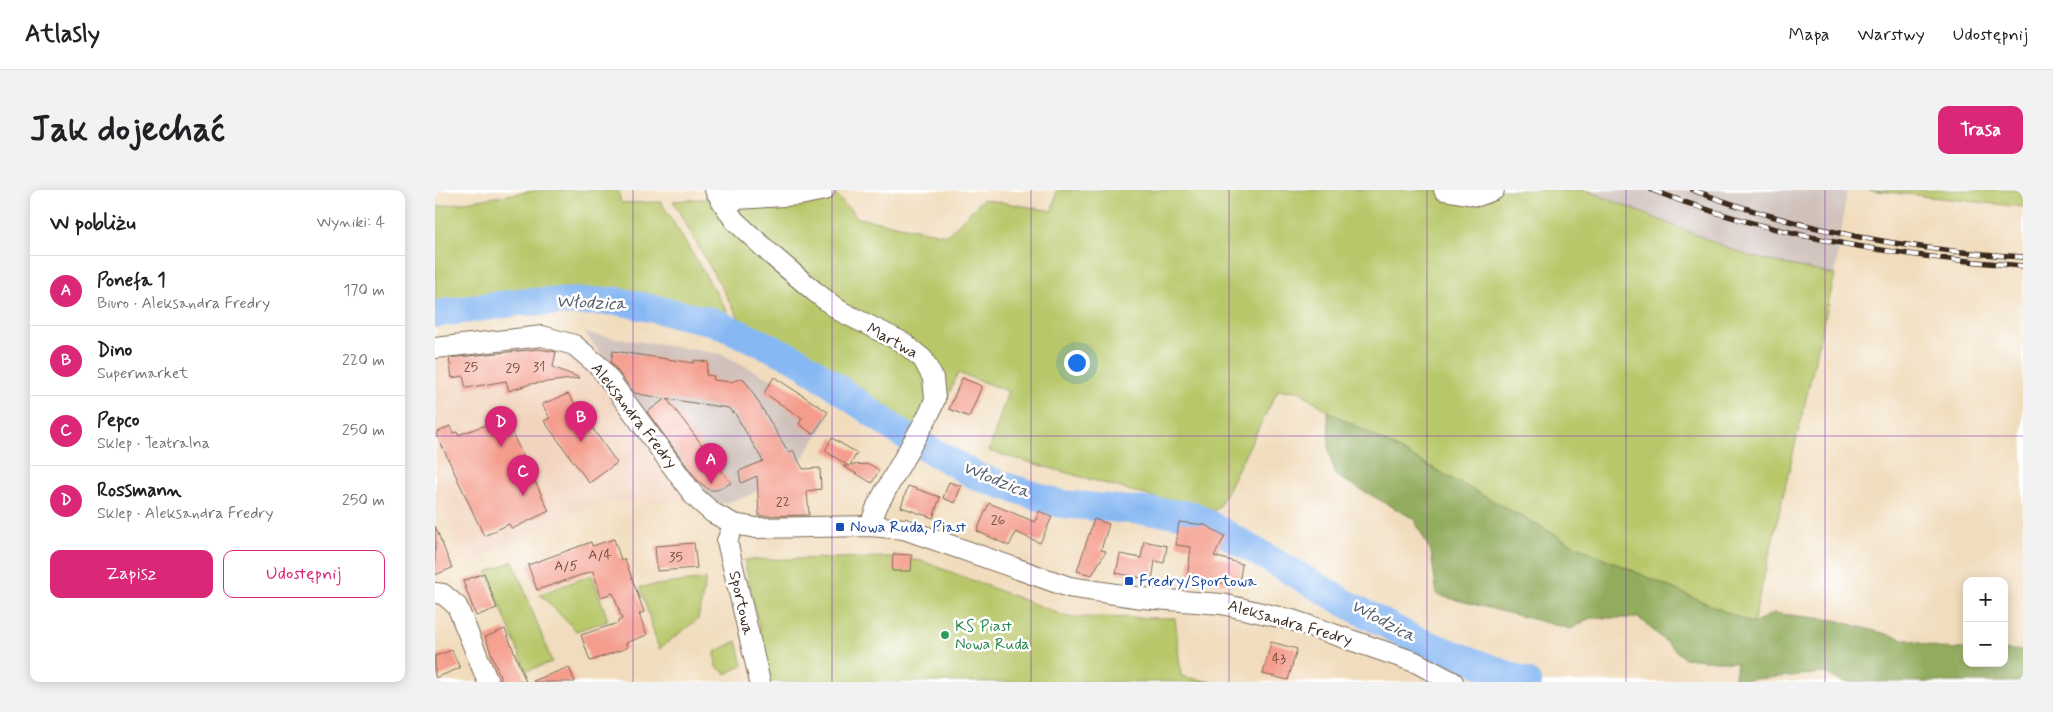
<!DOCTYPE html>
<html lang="pl">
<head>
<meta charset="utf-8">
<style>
	:root { --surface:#fff; --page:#f2f2f2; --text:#202124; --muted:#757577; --line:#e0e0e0; --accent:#db2777 }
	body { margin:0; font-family:Mynerve,sans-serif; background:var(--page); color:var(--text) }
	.controls { position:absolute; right:15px; bottom:15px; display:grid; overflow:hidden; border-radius:10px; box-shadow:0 2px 12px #0003 }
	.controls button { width:45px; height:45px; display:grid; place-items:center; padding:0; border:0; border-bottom:1px solid var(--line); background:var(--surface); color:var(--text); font:25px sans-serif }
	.you { position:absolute; left:641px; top:172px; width:18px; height:18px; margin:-12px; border:4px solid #fff; border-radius:50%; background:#1a73e8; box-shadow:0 0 0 8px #1a73e833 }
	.badge { display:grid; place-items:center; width:32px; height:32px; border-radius:50%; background:var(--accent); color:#fff; font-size:16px; font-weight:700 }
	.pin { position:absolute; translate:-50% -41px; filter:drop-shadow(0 1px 2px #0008) }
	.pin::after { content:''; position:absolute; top:26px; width:18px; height:15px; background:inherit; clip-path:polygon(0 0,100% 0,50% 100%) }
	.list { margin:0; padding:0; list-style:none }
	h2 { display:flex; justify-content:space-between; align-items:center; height:65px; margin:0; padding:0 20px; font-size:21px }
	h2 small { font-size:16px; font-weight:400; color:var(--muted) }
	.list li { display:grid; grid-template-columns:32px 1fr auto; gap:15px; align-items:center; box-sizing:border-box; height:70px; padding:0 20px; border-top:1px solid var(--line) }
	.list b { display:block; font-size:19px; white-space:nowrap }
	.list p { margin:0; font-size:16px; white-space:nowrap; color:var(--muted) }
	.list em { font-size:16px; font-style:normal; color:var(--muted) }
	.actions { display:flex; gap:10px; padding:15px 20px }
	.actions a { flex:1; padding:11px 0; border:1px solid var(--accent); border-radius:10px; text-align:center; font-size:18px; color:var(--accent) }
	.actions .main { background:var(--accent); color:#fff }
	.map { position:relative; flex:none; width:1588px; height:492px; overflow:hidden; border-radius:10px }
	header { display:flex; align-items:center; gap:30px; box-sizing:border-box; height:70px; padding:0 25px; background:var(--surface); border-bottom:1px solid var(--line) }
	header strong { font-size:24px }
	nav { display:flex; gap:28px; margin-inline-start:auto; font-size:18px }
	.intro { display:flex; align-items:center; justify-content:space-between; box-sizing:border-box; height:120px; padding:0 30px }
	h1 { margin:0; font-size:35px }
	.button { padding:12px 22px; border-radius:10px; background:var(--accent); color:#fff; font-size:18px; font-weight:700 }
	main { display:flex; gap:30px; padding:0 30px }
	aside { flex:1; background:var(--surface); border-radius:10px; box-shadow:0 2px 12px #0003 }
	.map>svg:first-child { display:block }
	.built { fill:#f2d4be }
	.industrial { fill:#cfc0ba }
	.green { fill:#b8c769; stroke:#7a7844 }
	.forest { fill:#92ac5d; stroke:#666b3e }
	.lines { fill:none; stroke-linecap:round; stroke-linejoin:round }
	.river { stroke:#87b8f3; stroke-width:28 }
	.building { fill:#f49d8d }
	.minor-casing { stroke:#7b6956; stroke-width:22 }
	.minor { stroke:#fff; stroke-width:20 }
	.rail-casing { stroke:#3b2a1e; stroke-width:5.5 }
	.rail { stroke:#fff; stroke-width:4; stroke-dasharray:11; stroke-linecap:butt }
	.grid { fill:none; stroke:#7b2cbf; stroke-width:1; stroke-opacity:0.55 }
	.transit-dot { fill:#1a4fb4; stroke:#fff; stroke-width:2 }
	.leisure-dot { fill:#2e9e5b; stroke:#fff; stroke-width:2 }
	.labels { text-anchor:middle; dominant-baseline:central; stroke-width:5; stroke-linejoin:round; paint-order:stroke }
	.number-label { font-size:14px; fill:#69473a }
	.street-label { font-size:16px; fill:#3b2a1e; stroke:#fff }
	.transit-label { font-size:16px; fill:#164399; stroke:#fff; text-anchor:start }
	.leisure-label { font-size:16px; fill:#27864d; stroke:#fff; text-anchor:start }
	.water-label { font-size:18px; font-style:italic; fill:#565c69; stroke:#fff }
</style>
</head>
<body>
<header>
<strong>Atlasly</strong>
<nav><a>Mapa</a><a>Warstwy</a><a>Udostępnij</a></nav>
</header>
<div class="intro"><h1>Jak dojechać</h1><a class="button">Trasa</a></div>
<main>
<aside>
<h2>W pobliżu<small>Wyniki: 4</small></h2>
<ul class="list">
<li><span class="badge">A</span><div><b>Ponefa 1</b><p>Biuro · Aleksandra Fredry</p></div><em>170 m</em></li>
<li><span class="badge">B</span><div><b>Dino</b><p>Supermarket</p></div><em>220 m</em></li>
<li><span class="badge">C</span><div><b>Pepco</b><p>Sklep · Teatralna</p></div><em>250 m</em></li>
<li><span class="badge">D</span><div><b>Rossmann</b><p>Sklep · Aleksandra Fredry</p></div><em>250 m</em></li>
</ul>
<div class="actions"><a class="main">Zapisz</a><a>Udostępnij</a></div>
</aside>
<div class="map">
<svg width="1588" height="492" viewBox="0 0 1588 492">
	<rect width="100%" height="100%" fill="#fff"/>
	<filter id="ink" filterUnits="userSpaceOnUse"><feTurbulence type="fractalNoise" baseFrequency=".02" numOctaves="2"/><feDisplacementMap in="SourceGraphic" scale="10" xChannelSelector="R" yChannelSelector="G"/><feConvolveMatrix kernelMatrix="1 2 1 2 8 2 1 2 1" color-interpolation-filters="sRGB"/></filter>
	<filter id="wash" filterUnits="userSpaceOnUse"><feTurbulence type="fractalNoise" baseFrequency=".0096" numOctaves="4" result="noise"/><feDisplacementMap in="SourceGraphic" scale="20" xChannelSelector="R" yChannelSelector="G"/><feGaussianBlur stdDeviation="1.12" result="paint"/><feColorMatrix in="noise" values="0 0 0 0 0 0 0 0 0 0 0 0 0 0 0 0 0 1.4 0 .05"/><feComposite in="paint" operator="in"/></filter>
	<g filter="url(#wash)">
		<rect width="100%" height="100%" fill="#f1ddbd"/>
		<!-- built -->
		<path class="built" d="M108,153L134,165L159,185L276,312H168L159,317H153L31,375L0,303V166Z"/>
		<!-- industrial -->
		<g class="industrial">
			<path d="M1151,0H1412L1400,85L1313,66Z"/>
			<path d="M150,143L286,164L342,192L394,228L359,281L310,307L287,314H280L274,305L272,306Z"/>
		</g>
		<!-- green -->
		<g class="green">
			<path d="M104,0H183L186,13L226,12L297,129L306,132L238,11L396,0L423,28L512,45L548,9L617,21L622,0H1151L1313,66L1400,85L1318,434L1137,354L893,221L864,201L843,200L783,318L775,323L554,261L573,201L523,183L508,217L486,252L467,244L363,170L279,132L183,111L85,112L0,124V17Z"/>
			<path d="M1433,0H1588V17Z"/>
			<path d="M453,367L487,371L633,427L740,428L746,486L776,492H336L309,370Z"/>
			<path d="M78,371L117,472L91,481L52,382Z"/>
			<path d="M157,385L173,431L141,441L105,404Z"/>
			<path d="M271,389L263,429L224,459L205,397Z"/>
			<path d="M302,451L308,475L291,484L281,476L280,462Z"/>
		</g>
		<!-- forest -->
		<path class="forest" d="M893,221L1137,354L1318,434L1338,423L1400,430L1503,458L1532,459V473H1569V460H1588V492H1409L1389,483L1299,491L1302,473L1249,468L1204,428H1155L1136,439L1002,405L996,362L979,329L900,285L894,261Z"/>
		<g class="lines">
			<!-- river -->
			<path class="river" d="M0,124L85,112L183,111L279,132L363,170L467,244L543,287L626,314L758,325L916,416L977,448L1092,492"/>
		</g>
		<g id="blocks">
			<!-- building -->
			<g class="building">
				<path d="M104,159L121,162L118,177L145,188L95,194L74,201L71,191L31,198L28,186L17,188L14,168Z"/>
				<path d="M178,161L259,173V170L273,172L271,185L279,186L278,190L296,192L307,188L313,195L354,263L358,260L368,279L385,278L386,299L372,301L374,325L324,326L322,286L306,293L304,281L328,271L299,222L297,223L294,218L232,209L296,293L282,300H274L263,291L212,222L230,209L199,203L176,172Z"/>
				<path d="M339,187L393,222L378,244L364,234L367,228L329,203Z"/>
				<path d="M527,188L547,196L534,227L514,219Z"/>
				<path d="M133,204L182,273L154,293L109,231L115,228L107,214Z"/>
				<path d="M70,228L114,321L77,339L74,334L49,346L1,243L15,236L18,243L22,242L23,245Z"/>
				<path d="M397,248L422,263L415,275L434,274L444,280L437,293L408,276H414L390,261Z"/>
				<path d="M514,292L526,296L520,313L508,308Z"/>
				<path d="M473,296L505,307L498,328L466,317Z"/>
				<path d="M554,313L600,332L604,321L617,327L605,353L581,342L574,356L542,341Z"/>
				<path d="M659,329L674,334L666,360L671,361L657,385L642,381Z"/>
				<path d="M744,332L770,335L790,346L779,366L807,374L804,395L752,390L756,357L741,355Z"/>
				<path d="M0,336L17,378L0,385Z"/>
				<path d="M179,349L186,370L190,369L209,422L204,424L212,445L191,453L192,458L155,471L146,445L183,433V431L187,429L178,403L166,407L158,381L102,400L93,375L156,352L157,356Z"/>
				<path d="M709,351L732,356L729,373L720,371L717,390L681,383L685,364L706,368Z"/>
				<path d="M259,353L262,378L222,381L220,356Z"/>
				<path d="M458,364L477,365L476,381H457Z"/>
				<path d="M49,383L62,418L41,426L28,391Z"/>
				<path d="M70,439L91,492H67L50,447Z"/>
				<path d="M836,452L862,459L853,490L828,484Z"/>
				<path d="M17,460L25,478L0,488V466Z"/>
				<path d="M134,477L140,492H98V491Z"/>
			</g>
		</g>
	</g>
	<g filter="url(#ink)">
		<use href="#blocks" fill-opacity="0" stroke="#7b6956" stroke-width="1"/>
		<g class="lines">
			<defs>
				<g id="minor">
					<path d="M280,0L299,30L339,67L379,101L405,121L467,152L488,169L498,188L500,209L495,222L442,316L435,336"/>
					<path d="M1009,0L1043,6L1059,0"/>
					<path d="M286,10L365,5L389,0"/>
					<path d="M0,158L107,146L139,155L165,177L260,307L278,323L299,334L321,338L435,336L469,339L634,397L707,408L787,414L857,430L980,472L1018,492"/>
					<path d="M299,334L292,351L325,492"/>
					<path d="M0,403L8,404L22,416L53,492"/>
				</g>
			</defs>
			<!-- minor casing -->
			<use href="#minor" class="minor-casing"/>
			<!-- minor -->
			<use href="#minor" class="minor"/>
			<defs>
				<g id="rail">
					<path d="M1217,0C1336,47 1461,66 1588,76"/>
					<path d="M1258,0C1364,41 1475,60 1588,67"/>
				</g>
			</defs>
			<!-- rail casing -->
			<use href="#rail" class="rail-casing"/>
			<!-- rail -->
			<use href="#rail" class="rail"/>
		</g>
	</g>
	<!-- grid -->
	<path class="grid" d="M198,0V492M397,0V492M596,0V492M794,0V492M992,0V492M1191,0V492M1390,0V492M0,246H1588"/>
	<!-- markers -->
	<g class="transit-dot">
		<rect x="400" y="332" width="10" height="10" rx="2.5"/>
		<rect x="689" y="386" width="10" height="10" rx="2.5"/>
	</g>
	<circle class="leisure-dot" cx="510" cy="445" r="5"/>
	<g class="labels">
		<!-- number labels -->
		<g class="number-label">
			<text x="36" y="177">25</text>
			<text x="104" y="177">31</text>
			<text x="78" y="178">29</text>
			<text x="348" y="312">22</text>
			<text x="563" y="330">26</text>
			<text x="165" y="365">A/4</text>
			<text x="241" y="367">35</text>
			<text x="131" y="376">A/5</text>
			<text x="844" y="469">43</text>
		</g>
		<!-- street labels -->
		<g class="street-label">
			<text transform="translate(457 151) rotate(29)">Martwa</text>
			<text transform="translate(199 226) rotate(52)">Aleksandra Fredry</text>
			<text transform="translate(306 413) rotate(77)">Sportowa</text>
			<text transform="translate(855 433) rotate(16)">Aleksandra Fredry</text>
		</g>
		<!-- transit labels -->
		<g class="transit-label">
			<text x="415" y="337">Nowa Ruda, Piast</text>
			<text x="704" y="391">Fredry/Sportowa</text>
		</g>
		<!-- leisure labels -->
		<g class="leisure-label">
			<text x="520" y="436">KS Piast<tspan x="520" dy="18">Nowa Ruda</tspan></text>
		</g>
		<!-- water labels -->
		<g class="water-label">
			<text transform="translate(156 113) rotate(2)">Włodzica</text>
			<text transform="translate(561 290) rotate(22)">Włodzica</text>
			<text transform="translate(948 431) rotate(28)">Włodzica</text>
		</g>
	</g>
</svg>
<div class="controls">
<button>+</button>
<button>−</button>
</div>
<div class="you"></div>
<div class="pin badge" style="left:276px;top:294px">A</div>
<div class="pin badge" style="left:146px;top:252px">B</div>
<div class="pin badge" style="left:88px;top:306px">C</div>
<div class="pin badge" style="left:66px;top:257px">D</div>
</div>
</main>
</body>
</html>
